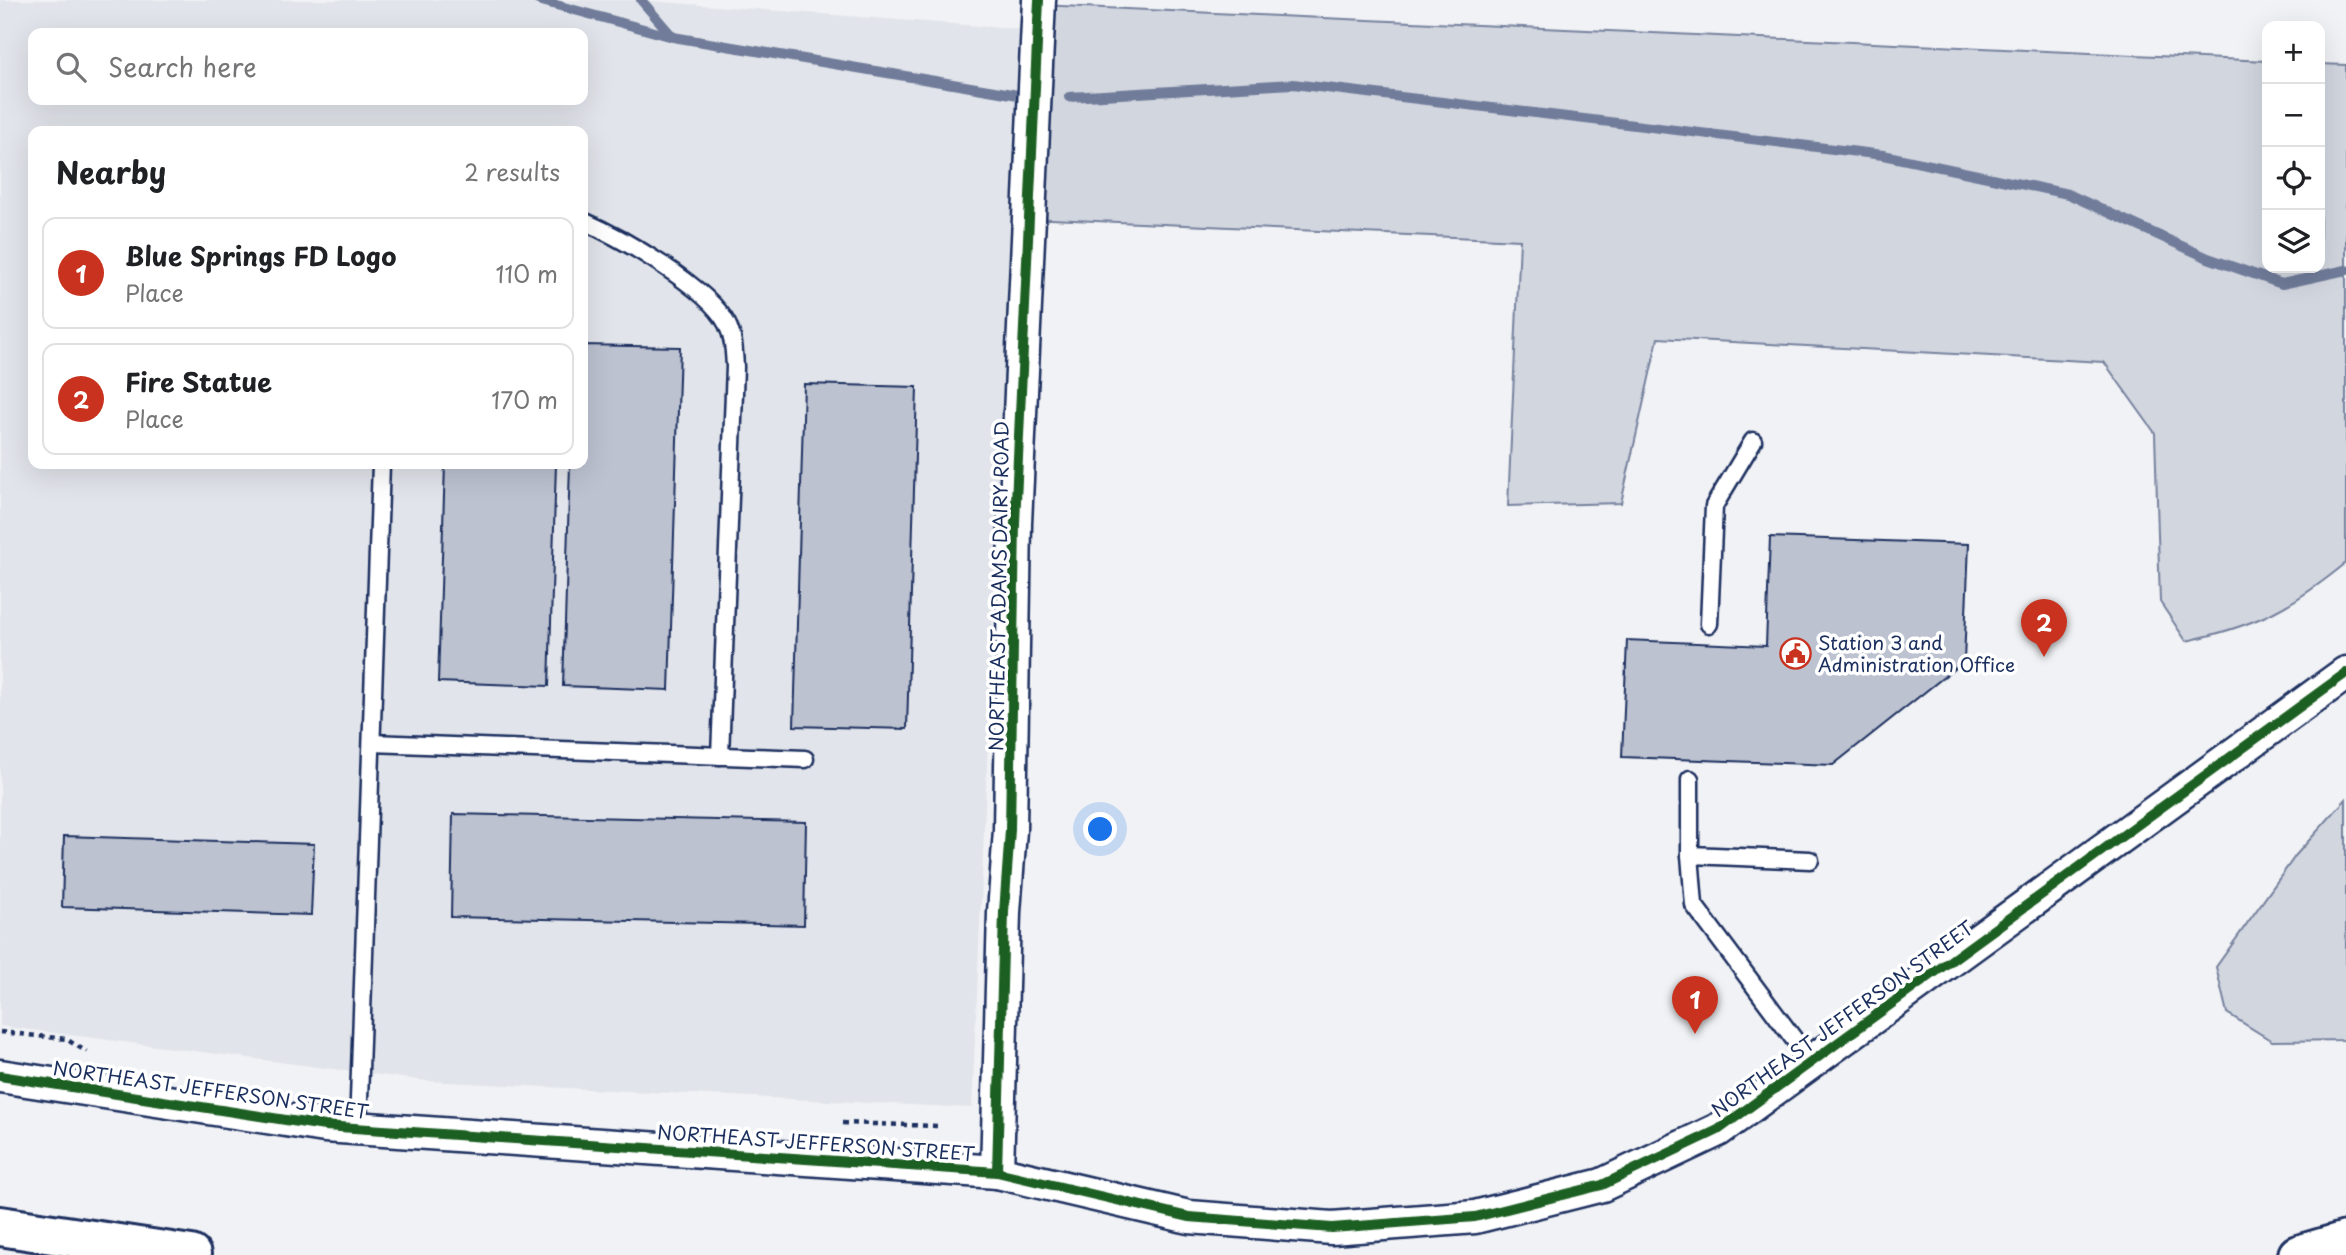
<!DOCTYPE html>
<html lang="en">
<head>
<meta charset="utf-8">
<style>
	:root { --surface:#fff; --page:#f2f2f2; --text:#202124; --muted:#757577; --line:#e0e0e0; --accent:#c8321e }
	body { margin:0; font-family:"Playpen Sans",sans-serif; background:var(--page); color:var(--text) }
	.controls { position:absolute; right:21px; top:21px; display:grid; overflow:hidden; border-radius:14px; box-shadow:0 7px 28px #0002 }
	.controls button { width:63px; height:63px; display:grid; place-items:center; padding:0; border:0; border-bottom:2px solid var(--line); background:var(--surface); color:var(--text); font:35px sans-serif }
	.you { position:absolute; left:1101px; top:830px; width:24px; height:24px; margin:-18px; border:5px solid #fff; border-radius:50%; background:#1a73e8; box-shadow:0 0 0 10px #1a73e833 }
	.badge { display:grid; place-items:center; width:46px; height:46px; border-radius:50%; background:var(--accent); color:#fff; font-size:23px; font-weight:700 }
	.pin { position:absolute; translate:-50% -58px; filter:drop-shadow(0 2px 4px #0008) }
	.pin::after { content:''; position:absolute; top:37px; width:24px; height:21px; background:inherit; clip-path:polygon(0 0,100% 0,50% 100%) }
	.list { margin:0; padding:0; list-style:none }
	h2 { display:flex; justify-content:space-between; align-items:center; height:91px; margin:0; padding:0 28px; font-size:30px }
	h2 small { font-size:23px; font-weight:400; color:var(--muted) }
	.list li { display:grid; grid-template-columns:46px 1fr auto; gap:21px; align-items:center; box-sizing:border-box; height:112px; margin:0 14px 14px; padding:0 14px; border:2px solid var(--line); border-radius:14px }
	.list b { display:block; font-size:26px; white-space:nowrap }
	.list p { margin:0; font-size:23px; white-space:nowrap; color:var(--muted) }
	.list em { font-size:23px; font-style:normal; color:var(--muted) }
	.icon { flex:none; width:38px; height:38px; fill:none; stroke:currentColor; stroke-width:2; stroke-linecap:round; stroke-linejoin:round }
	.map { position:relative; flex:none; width:2346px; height:1255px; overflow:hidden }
	.search { position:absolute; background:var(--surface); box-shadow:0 7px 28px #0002; left:28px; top:28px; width:560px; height:77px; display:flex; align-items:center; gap:18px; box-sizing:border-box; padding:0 24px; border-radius:14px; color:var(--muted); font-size:26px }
	.panel { position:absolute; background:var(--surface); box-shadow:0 7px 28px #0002; left:28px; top:126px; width:560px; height:343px; border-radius:14px }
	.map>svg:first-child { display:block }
	.built { fill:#e1e4ea; fill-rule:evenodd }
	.green { fill:#d2d6df; stroke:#76829e; stroke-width:2 }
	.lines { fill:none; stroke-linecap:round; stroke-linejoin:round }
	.stream { stroke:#707c9a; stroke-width:10 }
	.building { fill:#bcc2d0; stroke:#1b2f5e; stroke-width:2 }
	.lane-casing { stroke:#1b2f5e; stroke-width:21 }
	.street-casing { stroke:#1b2f5e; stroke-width:37 }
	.highway-casing { stroke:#1b2f5e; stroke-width:44 }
	.path { stroke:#1b2f5e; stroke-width:4.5; stroke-dasharray:5 5; stroke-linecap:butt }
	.lane { stroke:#fff; stroke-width:16 }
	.street { stroke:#fff; stroke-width:32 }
	.highway { stroke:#fff; stroke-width:38 }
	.cycleway-casing { stroke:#fff; stroke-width:15 }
	.cycleway { stroke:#1b5e20; stroke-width:10 }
	.labels { text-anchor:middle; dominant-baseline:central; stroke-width:7; stroke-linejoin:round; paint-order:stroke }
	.street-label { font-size:19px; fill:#1b2f5e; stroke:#fff }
	.poi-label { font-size:19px; fill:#1b2f5e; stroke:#fff; text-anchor:start }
</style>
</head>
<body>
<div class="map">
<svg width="2346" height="1255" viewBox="0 0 2346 1255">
	<rect width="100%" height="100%" fill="#f1f2f5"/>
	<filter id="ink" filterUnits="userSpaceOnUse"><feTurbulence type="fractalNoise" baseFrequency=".0143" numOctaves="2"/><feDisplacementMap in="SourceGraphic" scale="14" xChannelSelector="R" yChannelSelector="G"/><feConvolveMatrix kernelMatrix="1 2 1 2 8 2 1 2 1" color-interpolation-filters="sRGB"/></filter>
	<g filter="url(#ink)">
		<!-- built -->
		<path class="built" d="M0,0H635L1019,29L972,1108L426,1081L0,1026ZM33,33H583V100H33ZM33,131H583V464H33Z"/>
		<!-- green -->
		<g class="green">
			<path d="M1039,5L2267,61V268H2320V64L2346,65V563C2291,608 2256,626 2186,641L2160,602L2155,433L2104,362L1658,338L1621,503L1508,506L1520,240L1029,218Z"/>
			<path d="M2346,799V1040L2272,1041L2227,1013L2216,967L2296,855Z"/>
		</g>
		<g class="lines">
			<!-- stream -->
			<g class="stream">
				<path d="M538,0L673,37L1018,95"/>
				<path d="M641,0L673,37"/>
				<path d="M1069,97L1293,84L1883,155L2068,194L2208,258L2282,284L2346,270"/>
			</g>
		</g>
		<!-- building -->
		<g class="building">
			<path d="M583,345L680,347L669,690L563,686L570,464H583Z"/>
			<path d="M804,384L917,387L907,729L794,726Z"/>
			<path d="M445,464H556L549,686L438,682Z"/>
			<path d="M1770,537L1969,544L1964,661L1833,765L1622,757L1627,640L1766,646Z"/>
			<path d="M453,814L806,822L804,925L451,917Z"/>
			<path d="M64,836L314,844L311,915L62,907Z"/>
		</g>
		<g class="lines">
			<defs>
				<g id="lane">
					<path d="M583,221C622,238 708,287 727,324C734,338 734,352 735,367L720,756"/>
					<path d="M1709,624L1714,506L1753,441"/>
					<path d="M372,743L805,759"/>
					<path d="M1690,779V855L1694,905L1811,1062"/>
					<path d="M1690,855L1810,860"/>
					<path d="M358,1128L381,464"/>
				</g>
				<g id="street">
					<path d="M0,1076L325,1126L997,1172L1189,1217L1332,1228L1475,1217L1602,1185L1718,1130L2346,673"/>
					<path d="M997,1172L1004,912L1010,830L1015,523L1039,0"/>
				</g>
				<g id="highway">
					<path d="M0,1226L191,1255"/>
					<path d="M2298,1255L2346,1241"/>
				</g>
			</defs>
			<!-- lane casing -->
			<use href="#lane" class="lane-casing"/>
			<!-- street casing -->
			<use href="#street" class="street-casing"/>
			<!-- highway casing -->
			<use href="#highway" class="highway-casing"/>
			<!-- path -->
			<g class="path">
				<path d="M0,1032L66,1039L87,1052"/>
				<path d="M842,1123L939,1126"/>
			</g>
			<!-- lane -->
			<use href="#lane" class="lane"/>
			<!-- street -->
			<use href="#street" class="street"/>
			<!-- highway -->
			<use href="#highway" class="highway"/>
			<defs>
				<g id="cycleway">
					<path d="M0,1076L325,1126L997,1172L1189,1217L1332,1228L1475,1217L1602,1185L1718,1130L2346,673"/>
					<path d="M997,1172L1004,912L1010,830L1015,523L1039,0"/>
				</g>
			</defs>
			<!-- cycleway casing -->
			<use href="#cycleway" class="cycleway-casing"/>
			<!-- cycleway -->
			<use href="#cycleway" class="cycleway"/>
		</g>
	</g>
	<!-- icons -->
	<defs>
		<symbol id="civic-ring" viewBox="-11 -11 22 22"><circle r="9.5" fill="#fff" stroke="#c8321e" stroke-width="1.5"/><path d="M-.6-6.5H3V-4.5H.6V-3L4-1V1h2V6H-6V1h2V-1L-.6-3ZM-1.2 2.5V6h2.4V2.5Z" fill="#c8321e"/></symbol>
	</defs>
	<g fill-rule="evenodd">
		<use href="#civic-ring" x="1778" y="636" width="35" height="35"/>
	</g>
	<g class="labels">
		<!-- street labels -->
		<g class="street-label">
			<text transform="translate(998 586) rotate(-89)">NORTHEAST ADAMS DAIRY ROAD</text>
			<text transform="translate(1842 1018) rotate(-36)">NORTHEAST JEFFERSON STREET</text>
			<text transform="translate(211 1089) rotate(8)">NORTHEAST JEFFERSON STREET</text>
			<text transform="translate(816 1142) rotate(4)">NORTHEAST JEFFERSON STREET</text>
		</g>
		<!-- poi labels -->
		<g class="poi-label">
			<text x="1818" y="642">Station 3 and<tspan x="1818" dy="22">Administration Office</tspan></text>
		</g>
	</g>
</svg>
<div class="controls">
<button>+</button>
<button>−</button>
<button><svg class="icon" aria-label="locate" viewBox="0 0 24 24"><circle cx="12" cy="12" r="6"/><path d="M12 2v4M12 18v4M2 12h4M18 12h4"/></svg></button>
<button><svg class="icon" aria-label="layers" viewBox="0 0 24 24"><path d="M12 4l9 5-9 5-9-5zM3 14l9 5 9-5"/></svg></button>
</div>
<div class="you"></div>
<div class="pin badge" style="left:1695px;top:1034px">1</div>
<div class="pin badge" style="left:2044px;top:657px">2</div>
<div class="search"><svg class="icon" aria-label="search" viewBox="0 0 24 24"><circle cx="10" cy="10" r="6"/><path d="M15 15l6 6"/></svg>Search here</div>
<section class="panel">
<h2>Nearby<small>2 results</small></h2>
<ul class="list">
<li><span class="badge">1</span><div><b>Blue Springs FD Logo</b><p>Place</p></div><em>110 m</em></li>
<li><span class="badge">2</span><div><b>Fire Statue</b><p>Place</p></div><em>170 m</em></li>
</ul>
</section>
</div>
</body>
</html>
